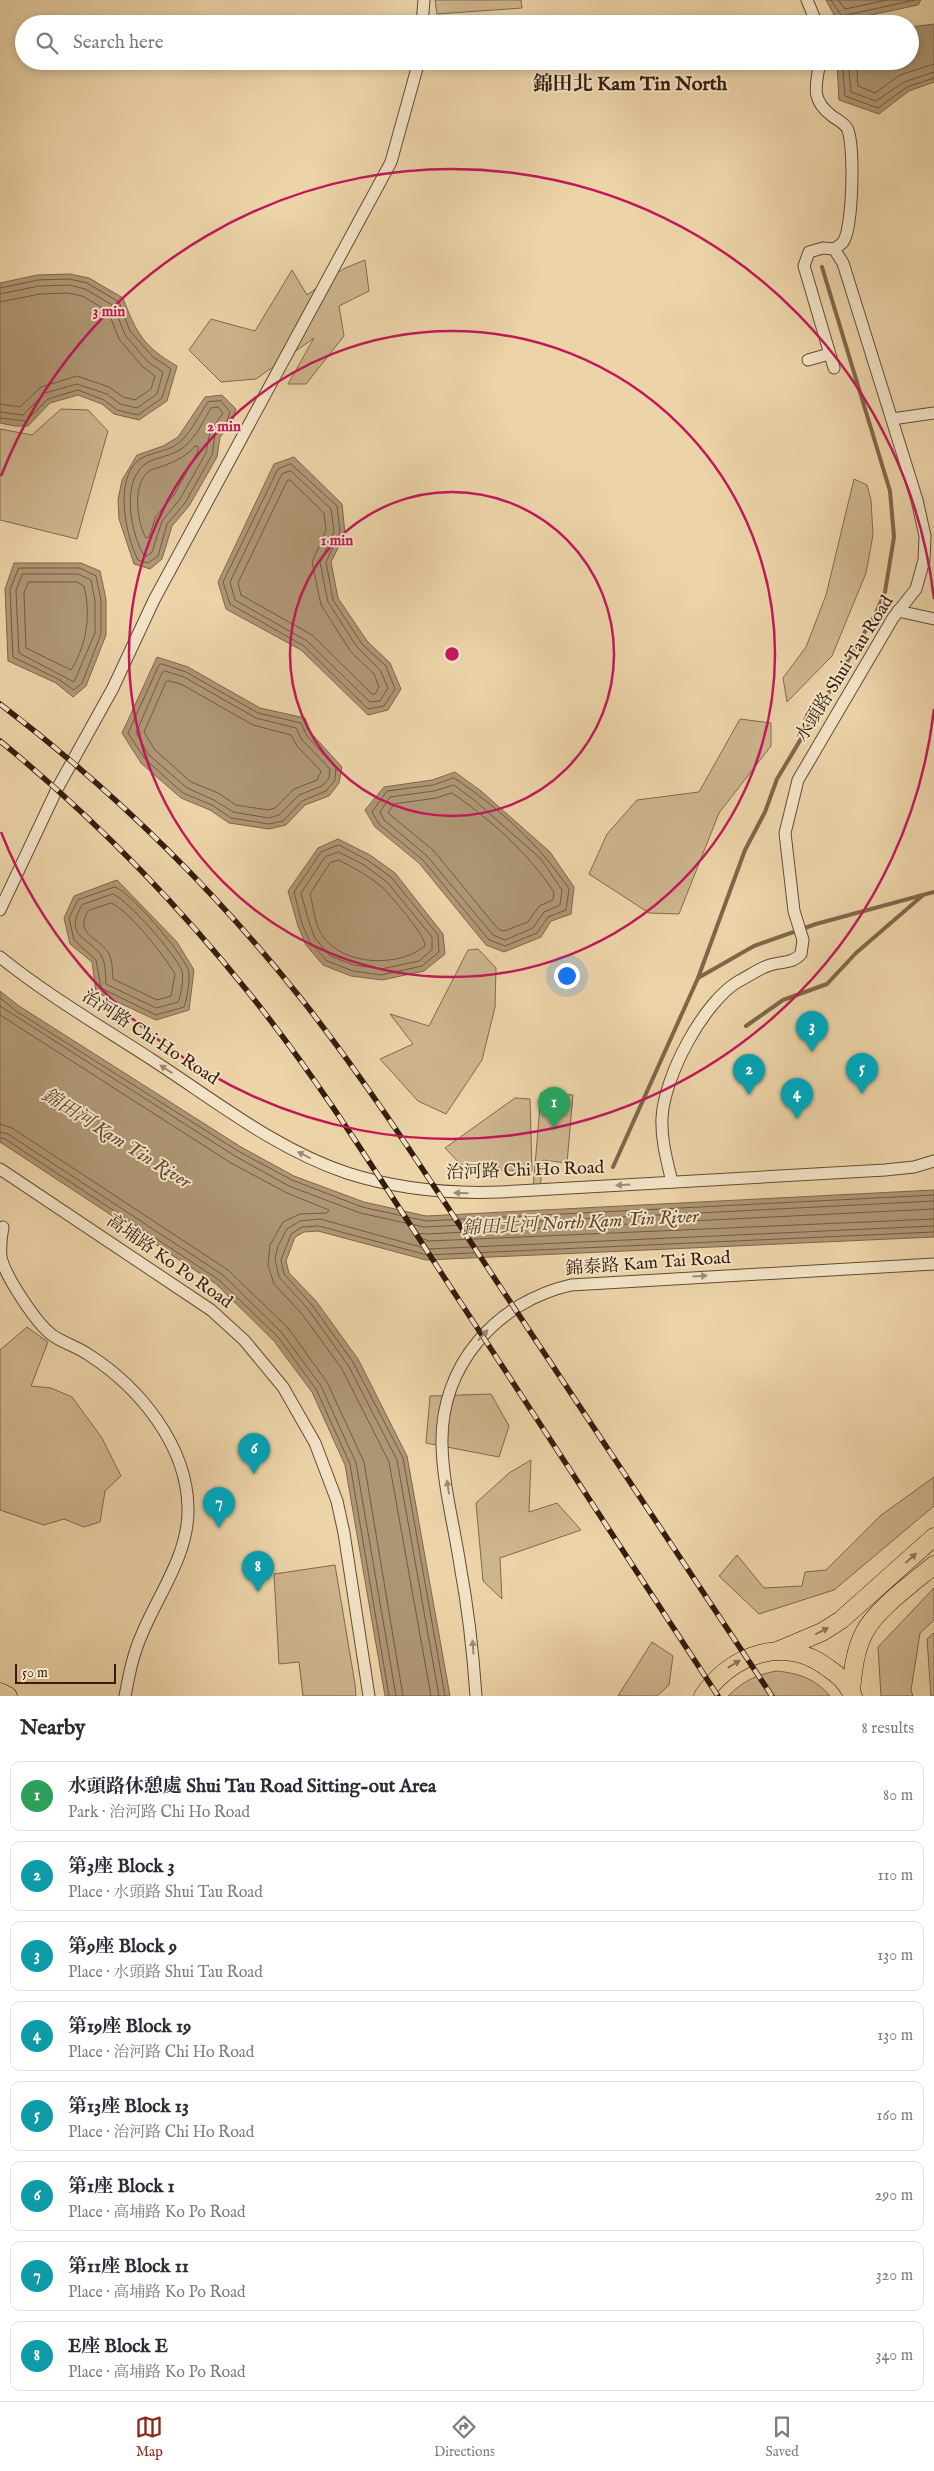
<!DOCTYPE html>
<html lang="en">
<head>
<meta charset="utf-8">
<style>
	:root { --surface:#fff; --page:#f2f2f3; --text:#2b2b33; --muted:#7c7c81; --line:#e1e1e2; --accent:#8f2418 }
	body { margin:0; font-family:"IM FELL English","Noto Serif TC",serif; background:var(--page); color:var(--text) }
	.scale { position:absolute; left:15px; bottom:12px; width:101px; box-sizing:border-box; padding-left:5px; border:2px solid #351d0e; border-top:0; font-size:14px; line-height:18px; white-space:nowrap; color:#351d0e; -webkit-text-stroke:4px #f3e3c6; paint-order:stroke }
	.you { position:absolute; left:566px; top:975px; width:18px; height:18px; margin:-12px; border:4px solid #fff; border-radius:50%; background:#1a73e8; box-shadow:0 0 0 8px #1a73e833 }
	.badge { display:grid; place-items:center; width:32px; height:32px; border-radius:50%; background:var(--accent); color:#fff; font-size:16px; font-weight:700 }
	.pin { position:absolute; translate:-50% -41px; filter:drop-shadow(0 1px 2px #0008) }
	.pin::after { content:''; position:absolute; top:26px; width:18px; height:15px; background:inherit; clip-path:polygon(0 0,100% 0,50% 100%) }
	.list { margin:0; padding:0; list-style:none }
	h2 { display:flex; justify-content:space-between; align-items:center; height:65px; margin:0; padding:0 20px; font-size:21px }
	h2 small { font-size:16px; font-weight:400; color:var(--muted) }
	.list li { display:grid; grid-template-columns:32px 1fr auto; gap:15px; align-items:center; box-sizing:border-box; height:70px; margin:0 10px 10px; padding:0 10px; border:1px solid var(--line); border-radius:10px }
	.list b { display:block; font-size:19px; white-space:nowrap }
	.list p { margin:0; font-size:16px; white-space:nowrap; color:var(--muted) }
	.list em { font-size:16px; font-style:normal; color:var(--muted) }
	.icon { flex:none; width:28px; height:28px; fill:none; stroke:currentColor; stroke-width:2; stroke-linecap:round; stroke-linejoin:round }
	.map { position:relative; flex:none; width:934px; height:1696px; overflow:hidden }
	.search { position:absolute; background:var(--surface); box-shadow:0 2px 8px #0003; left:15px; right:15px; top:15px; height:55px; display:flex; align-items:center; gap:12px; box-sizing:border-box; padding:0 18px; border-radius:28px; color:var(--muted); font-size:19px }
	.sheet { height:705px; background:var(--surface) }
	nav { display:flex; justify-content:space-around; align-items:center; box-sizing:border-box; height:70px; border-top:1px solid var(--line); background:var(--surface); font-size:14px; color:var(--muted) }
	nav a { display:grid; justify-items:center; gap:2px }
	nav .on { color:var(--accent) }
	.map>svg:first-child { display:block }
	.green { fill:#cdb58e; stroke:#81694e }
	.water { fill:#ae9674; stroke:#7e664b }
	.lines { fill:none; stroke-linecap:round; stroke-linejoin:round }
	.shore { stroke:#725a41; stroke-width:1 }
	.stream { stroke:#7e664b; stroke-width:4 }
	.street-casing { stroke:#634b34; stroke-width:13 }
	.primary-casing { stroke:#351d0e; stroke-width:19 }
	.street { stroke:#f3e3c6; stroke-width:11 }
	.primary { stroke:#ecd4a8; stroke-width:18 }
	.rail-casing { stroke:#351d0e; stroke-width:5.5 }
	.rail { stroke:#f3e3c6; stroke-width:4; stroke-dasharray:11; stroke-linecap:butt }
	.oneway { fill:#9e8a73 }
	.oneway2 { fill:#90785b }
	.ring { fill:none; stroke:#c2185b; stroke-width:2.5 }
	.labels { text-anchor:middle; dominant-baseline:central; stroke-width:4; stroke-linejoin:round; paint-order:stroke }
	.street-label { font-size:18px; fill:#351d0e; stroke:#f3e3c6 }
	.water-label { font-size:19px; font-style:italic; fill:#5f4732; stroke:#f3e3c6 }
	.quarter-label { font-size:20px; font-weight:bold; fill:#351d0e; stroke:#f3e3c6 }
	.centre { fill:#c2185b; stroke:#f3e3c6; stroke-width:2.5 }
	.ring-label { font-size:15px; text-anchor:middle; font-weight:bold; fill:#c2185b; stroke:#f3e3c6; stroke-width:4; stroke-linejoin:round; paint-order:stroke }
</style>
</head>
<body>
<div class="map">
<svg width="934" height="1696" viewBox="0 0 934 1696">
	<rect width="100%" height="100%" fill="#ecd4a8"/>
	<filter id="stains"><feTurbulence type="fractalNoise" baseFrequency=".004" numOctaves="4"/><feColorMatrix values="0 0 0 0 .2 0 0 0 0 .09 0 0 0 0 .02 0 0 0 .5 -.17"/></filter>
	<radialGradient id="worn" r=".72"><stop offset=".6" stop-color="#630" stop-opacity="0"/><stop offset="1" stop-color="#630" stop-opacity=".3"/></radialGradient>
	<!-- green -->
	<g class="green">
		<path d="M435,0H521L522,8L437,14Z"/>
		<path d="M365,260L369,291L339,306L344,336L306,384H288L314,338L256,379L221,382L189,350L211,319L255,331L292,270L307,295L343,269Z"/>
		<path d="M61,409L88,410L108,431L77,539L0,520V429L32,435Z"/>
		<path d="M854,479L867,485L871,500L873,535L866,573L832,656L787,702L783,678L806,647L826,595Z"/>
		<path d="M740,719L771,723V746L719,813L679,914L649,913L589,874L607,834L637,800L699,792Z"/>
		<path d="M478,949L496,968L495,1007L482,1060L446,1114L418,1101L380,1059L413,1044L390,1014L429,1026L468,950Z"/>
		<path d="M541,1093L573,1095L567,1163L543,1160L540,1188L533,1189Z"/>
		<path d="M515,1098L530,1099L532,1171L465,1169L445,1148Z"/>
		<path d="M27,1327L48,1342L31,1386L51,1388L72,1397L102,1438L121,1476L105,1491L100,1522L84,1527L64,1519L44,1525L0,1510V1350Z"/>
		<path d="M491,1394L509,1426L499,1457L426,1443L430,1396Z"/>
		<path d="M531,1460L529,1512L557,1503L581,1530L500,1558L502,1599L483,1581L476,1503L509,1473Z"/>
		<path d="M934,1477V1506L834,1590L759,1614L719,1576L737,1555L764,1588L802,1586L805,1572L826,1570L880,1516Z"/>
		<path d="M335,1565L355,1684L356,1696H303L299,1662L279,1664L274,1574Z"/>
		<path d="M934,1588V1620L920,1633L911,1690L913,1696H881L878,1647Z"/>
		<path d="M934,1633V1696H931L927,1639Z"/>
		<path d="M652,1642L673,1656L669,1685L657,1696H618Z"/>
		<path d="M776,1671C798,1673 816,1679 830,1696H728C743,1681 756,1675 776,1671Z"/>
	</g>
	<!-- water -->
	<g class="water">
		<path d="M826,0H921L918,5L838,22Z"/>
		<path d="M934,24V82L909,91L879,114L839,100L837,61H910V27Z"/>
		<path d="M70,274L89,278L123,298C136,333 144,347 177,366L167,401L139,420L114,414L102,404L78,395L50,403L28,426H15L0,423V283L37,275Z"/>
		<path d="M222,395L236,409L232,423L220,437L217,457L189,506L172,526L162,559L150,569L134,564L119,519L118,500L122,480L137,455L163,446L178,437L205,397Z"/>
		<path d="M294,457L342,504L345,534L331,562L338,598L367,641L390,663L401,689L388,710L368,715L301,650L226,609L218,582L274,464Z"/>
		<path d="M14,563H81L100,571L106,599V635L86,686L73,697L56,683L8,661L5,589Z"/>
		<path d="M157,657L188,667L260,708L305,718L311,733L342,767L339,783L329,796L305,805L286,825L269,829L229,823L210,810L181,798L141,763L122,733Z"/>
		<path d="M455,772L481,791L550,852L574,887L571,914L551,921L541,937L504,952L486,945L419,863L375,827L365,810L384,787L432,780Z"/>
		<path d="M338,839L370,855L395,873L443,934L445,954L424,971L382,980L351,976L323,965L306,945L298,926L288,891L318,848Z"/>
		<path d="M117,880L177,942L194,970L189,1010L156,1020L96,992L92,962L70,944L64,918L74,896Z"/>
		<path d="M0,991L19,1006L241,1147L294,1176L364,1202L426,1216L934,1190V1237L426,1260L318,1231L304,1232L295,1237L286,1261L289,1273L316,1301L358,1359L407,1456L450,1696H385L345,1465L312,1392L274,1341L216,1284L0,1142Z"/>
	</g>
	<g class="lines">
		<!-- shore -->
		<g class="shore">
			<path d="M831,0L842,16L915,0"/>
			<path d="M838,0L845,9L887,0"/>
			<path d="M842,61L845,96L878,108L907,87L934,78"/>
			<path d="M848,61L851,92L876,101L904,82L934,72"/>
			<path d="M856,61L858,86L875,93L900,75L934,64"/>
			<path d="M0,288L38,280L69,279L87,283L119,302L130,331L153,357L171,369L162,398L138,415L117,410L104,400L78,390L48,399L26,421L0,418"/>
			<path d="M0,294L39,286L69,285L85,289L114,306L125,335L148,362L163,372L157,394L137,408L120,404L107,394L77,384L45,393L23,415L0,412"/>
			<path d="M0,302L40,294L68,293L82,296L108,311L119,339L142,366L155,376L151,389L135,400L123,397L109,387L77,376L41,387L20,407L0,404"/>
			<path d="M221,401L230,412L227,421L215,435L212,455L185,503L167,524L158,556L148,563L138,560C126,537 113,478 140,459C153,451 171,452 182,440C192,430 200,414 208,402Z"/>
			<path d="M211,408L218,407L223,413L210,432L206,453L180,499L162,521L152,552L147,556L144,555C131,535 121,483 144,465C153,457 173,457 185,446C196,437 204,420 211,408Z"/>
			<path d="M195,446L198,447V451L174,495L156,516L149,537L146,538C137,522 132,485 148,472C151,469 158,468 163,466C174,462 187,456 195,446Z"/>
			<path d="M291,464L337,506L340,533L326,562L333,600L362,644L386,666L395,689L384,706L368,709L304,646L230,604L223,582L278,469Z"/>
			<path d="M291,471L331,509L334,532L320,562L328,602L357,647L380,670L388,688L380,701L370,702L307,641L235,600L230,582L282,474Z"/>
			<path d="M290,480L324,513L326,531L312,562L321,605L351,652L374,674L379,687L375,694H372L312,635L241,595L238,583L287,481Z"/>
			<path d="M19,568H80L96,576L101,600V634L82,683L74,690L58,679L13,657L10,590Z"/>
			<path d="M23,574H78L91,580L95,601V633L74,682L19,653L16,591Z"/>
			<path d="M29,582H77L84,586C91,615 87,644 71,670L26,648L24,593Z"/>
			<path d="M162,664L186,672L258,713L301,723L307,736L336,768L335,780L326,791L302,801L283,821L269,824L231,818L212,805L183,793L145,759L128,733L159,665Z"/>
			<path d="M165,671L184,677L256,718L296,728L302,740L330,769L329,778L322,786L299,795L279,815L269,818L233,812L214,800L187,788L149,755L136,733L162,673Z"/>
			<path d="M169,681L181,684L253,725L291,735L297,746L321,771L317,780L294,789L275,808L268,810L236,805L218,793L191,782L155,750L144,732L166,682Z"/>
			<path d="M454,778C498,807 540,845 569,889L566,910L548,917L537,933L505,946L489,940L423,860L379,824L372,812L387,791L433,785Z"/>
			<path d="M454,785L474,800L541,859L562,890L560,905L544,912L533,928L505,940L493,935L427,856L384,820L380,812L390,797L434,791Z"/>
			<path d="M452,793C490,819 528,853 554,892L553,900L539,906L528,922L504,931L498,929L433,850L388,813L394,804L436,798Z"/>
			<path d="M339,845L367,860L391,877L438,935L439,952L422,966L381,975L353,971L327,961L310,942L302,924L294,892L321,852Z"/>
			<path d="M339,852L364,865L387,882L432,937V950L419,961L381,969L354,965L330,956L315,938L309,922L301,893L325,857Z"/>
			<path d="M339,860C354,868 369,876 382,887C391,896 426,936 425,946C398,968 342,966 322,935C314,923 314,908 310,894L330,863Z"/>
			<path d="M115,887C132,893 180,951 188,969C191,977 187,999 184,1007L156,1015L101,988L96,960L74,940L69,918L78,900Z"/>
			<path d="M113,894C127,899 177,956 182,971C184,979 181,995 178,1002L156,1008L106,984C105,976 106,964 102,957C92,938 62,938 82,905Z"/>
			<path d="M111,903C129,910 165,957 175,974L171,996L157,1000L113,979C112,971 113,960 108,952C98,937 74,934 88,911Z"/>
			<path d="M0,998L16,1011L238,1151L292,1180L362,1207L426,1221L934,1195"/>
			<path d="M0,1006L235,1156L289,1186L360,1213L424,1227L934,1201"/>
			<path d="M0,1015L231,1163L287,1193L329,1210L327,1213L300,1214L283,1222L270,1245L268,1265L274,1284L302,1314L342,1369L389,1462L431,1696"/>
			<path d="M0,1124L12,1128L228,1270L288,1328L327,1382L364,1462L403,1696"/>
			<path d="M0,1132L8,1134L223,1275L282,1333L321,1386L356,1463L396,1696"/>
			<path d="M0,1138L5,1139L219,1280L278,1337L316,1389L350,1464L389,1696"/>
			<path d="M934,1209L427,1234L415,1233L413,1235L429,1241L934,1219"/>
			<path d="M439,1696L397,1460L348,1365L308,1309L279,1277L275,1259L278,1246L287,1229L300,1221L320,1219L428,1249L934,1226"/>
			<path d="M445,1696L403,1458L353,1362L312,1305L284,1274L281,1260L291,1234L302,1227L319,1226L427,1255L934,1232"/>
		</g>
		<!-- stream -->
		<g class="stream">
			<path d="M698,978L754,946L816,924L934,892"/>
			<path d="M746,1026L783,1000L827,984L856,953L922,896"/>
			<path d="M613,1167L698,978L745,850L765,812L777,779L875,615L885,592L894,537L890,491L822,267"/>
		</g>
		<defs>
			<g id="street">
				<path d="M807,0L817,24"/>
				<path d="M422,24L424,0"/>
				<path d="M820,61C816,86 810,99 832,116C836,119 844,123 847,128C855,143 853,229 843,242C841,245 837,247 834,249"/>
				<path d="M808,360L829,354"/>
				<path d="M892,419L934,413"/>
				<path d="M898,611L934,619"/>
				<path d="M0,910L57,789L113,688L154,600L391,162L419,61"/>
				<path d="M0,957C47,995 100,1026 151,1059C213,1099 275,1149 347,1173C397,1189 447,1194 500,1192L885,1170L914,1167L934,1161"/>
				<path d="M0,1169L211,1310L244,1340L283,1387L315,1443L337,1501L344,1533L369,1696"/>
				<path d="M672,1182C667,1161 661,1140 662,1118C664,1077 703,1002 739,981C749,976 760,968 770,965C782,961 792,964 801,954L803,940L794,911L785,833L798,780L893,618L916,589L924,560L925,536L917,500L843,263L834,249L823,248L809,252L804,266L834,368"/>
				<path d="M3,1227C1,1237 0,1246 1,1257C5,1276 36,1323 52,1335C63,1343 78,1347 89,1355C139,1387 187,1445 188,1508C189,1554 159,1593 142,1634C133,1654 129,1675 125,1696"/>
				<path d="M476,1696C473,1652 468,1608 460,1565C454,1525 443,1485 442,1445C440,1366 496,1302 571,1285L934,1264"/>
			</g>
			<g id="primary">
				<path d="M777,1651L822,1632L841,1620L934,1537"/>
				<path d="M851,1690C853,1670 855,1651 864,1633C875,1610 914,1582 934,1565"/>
				<path d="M0,1692L8,1696"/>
				<path d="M703,1696C731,1654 785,1635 828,1668C839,1675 848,1684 853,1696"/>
			</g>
		</defs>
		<!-- street casing -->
		<use href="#street" class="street-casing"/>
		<!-- primary casing -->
		<use href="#primary" class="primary-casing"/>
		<!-- street -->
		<use href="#street" class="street"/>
		<!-- primary -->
		<use href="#primary" class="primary"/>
		<defs>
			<g id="rail">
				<path d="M0,704C113,790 214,889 303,1001C376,1094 439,1195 505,1294C594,1428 683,1562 772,1696"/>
				<path d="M0,741C92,816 175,901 249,993C326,1089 390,1195 457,1297C544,1430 631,1563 718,1696"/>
			</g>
		</defs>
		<!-- rail casing -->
		<use href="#rail" class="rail-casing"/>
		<!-- rail -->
		<use href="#rail" class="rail"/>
	</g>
	<!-- one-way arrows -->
	<defs><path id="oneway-solid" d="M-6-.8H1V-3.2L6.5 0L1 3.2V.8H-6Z" transform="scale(1.25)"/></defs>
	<g class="oneway">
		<use href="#oneway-solid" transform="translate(166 1069) rotate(-147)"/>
		<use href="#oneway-solid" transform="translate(304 1155) rotate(-154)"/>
		<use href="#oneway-solid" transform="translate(623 1185) rotate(177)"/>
		<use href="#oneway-solid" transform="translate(461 1193) rotate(-178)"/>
		<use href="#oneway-solid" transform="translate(700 1276) rotate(-3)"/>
		<use href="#oneway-solid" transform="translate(483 1335) rotate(-48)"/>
		<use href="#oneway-solid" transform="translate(448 1487) rotate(-99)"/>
		<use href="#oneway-solid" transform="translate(473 1647) rotate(-94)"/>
	</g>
	<g class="oneway2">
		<use href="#oneway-solid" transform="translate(911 1558) rotate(-42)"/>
		<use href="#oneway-solid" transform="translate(822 1631) rotate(-27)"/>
		<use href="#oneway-solid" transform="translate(734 1664) rotate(-31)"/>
	</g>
	<!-- distance rings -->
	<g class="ring">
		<circle cx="452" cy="654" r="162"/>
		<circle cx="452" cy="654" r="323"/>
		<path d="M934 709A485 485 0 0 1 1 832M1 476A485 485 0 0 1 934 599"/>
	</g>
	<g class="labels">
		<!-- street labels -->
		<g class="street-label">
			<text transform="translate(845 669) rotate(-58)">水頭路 Shui Tau Road</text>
			<text transform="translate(150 1038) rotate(33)">治河路 Chi Ho Road</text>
			<text transform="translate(525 1171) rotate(-2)">治河路 Chi Ho Road</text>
			<text transform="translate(169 1262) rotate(35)">高埔路 Ko Po Road</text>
			<text transform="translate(648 1264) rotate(-4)">錦泰路 Kam Tai Road</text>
		</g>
		<!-- water labels -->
		<g class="water-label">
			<text transform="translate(116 1139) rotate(32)">錦田河 Kam Tin River</text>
			<text transform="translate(580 1223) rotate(-3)">錦田北河 North Kam Tin River</text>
		</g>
		<!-- quarter labels -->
		<g class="quarter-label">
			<text x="630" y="84">錦田北 Kam Tin North</text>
		</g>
	</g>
	<circle cx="452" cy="654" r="8" class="centre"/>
	<g class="ring-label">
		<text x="109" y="316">3 min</text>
		<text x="224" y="431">2 min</text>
		<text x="337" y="545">1 min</text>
	</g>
	<rect width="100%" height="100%" filter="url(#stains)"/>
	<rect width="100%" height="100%" fill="url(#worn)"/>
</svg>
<div class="scale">50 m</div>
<div class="you"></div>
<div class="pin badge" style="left:554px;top:1128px;background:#2e9e5b">1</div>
<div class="pin badge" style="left:749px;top:1095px;background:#0f9aa8">2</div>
<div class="pin badge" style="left:812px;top:1052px;background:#0f9aa8">3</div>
<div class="pin badge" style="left:797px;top:1119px;background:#0f9aa8">4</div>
<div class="pin badge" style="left:862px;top:1094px;background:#0f9aa8">5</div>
<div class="pin badge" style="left:254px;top:1474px;background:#0f9aa8">6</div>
<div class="pin badge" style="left:219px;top:1528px;background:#0f9aa8">7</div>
<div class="pin badge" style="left:258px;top:1592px;background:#0f9aa8">8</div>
<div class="search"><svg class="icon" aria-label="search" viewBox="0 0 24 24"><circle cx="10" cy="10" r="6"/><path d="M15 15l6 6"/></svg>Search here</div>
</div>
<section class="sheet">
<h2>Nearby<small>8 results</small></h2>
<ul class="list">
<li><span class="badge" style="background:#2e9e5b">1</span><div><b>水頭路休憩處 Shui Tau Road Sitting-out Area</b><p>Park · 治河路 Chi Ho Road</p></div><em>80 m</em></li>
<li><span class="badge" style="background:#0f9aa8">2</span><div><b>第3座 Block 3</b><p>Place · 水頭路 Shui Tau Road</p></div><em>110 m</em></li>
<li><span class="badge" style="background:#0f9aa8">3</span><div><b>第9座 Block 9</b><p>Place · 水頭路 Shui Tau Road</p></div><em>130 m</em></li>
<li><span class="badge" style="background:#0f9aa8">4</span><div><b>第19座 Block 19</b><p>Place · 治河路 Chi Ho Road</p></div><em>130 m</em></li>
<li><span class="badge" style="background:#0f9aa8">5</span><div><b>第13座 Block 13</b><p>Place · 治河路 Chi Ho Road</p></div><em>160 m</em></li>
<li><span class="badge" style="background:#0f9aa8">6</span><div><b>第1座 Block 1</b><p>Place · 高埔路 Ko Po Road</p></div><em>290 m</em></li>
<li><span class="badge" style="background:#0f9aa8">7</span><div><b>第11座 Block 11</b><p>Place · 高埔路 Ko Po Road</p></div><em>320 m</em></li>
<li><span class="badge" style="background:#0f9aa8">8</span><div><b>E座 Block E</b><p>Place · 高埔路 Ko Po Road</p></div><em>340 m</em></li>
</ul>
</section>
<nav>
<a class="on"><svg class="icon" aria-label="map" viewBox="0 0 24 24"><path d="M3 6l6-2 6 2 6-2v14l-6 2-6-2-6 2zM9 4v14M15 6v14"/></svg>Map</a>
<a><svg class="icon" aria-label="directions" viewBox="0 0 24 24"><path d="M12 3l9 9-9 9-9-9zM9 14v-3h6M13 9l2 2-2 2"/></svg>Directions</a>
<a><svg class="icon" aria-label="saved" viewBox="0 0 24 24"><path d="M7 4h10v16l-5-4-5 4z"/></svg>Saved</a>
</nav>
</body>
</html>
